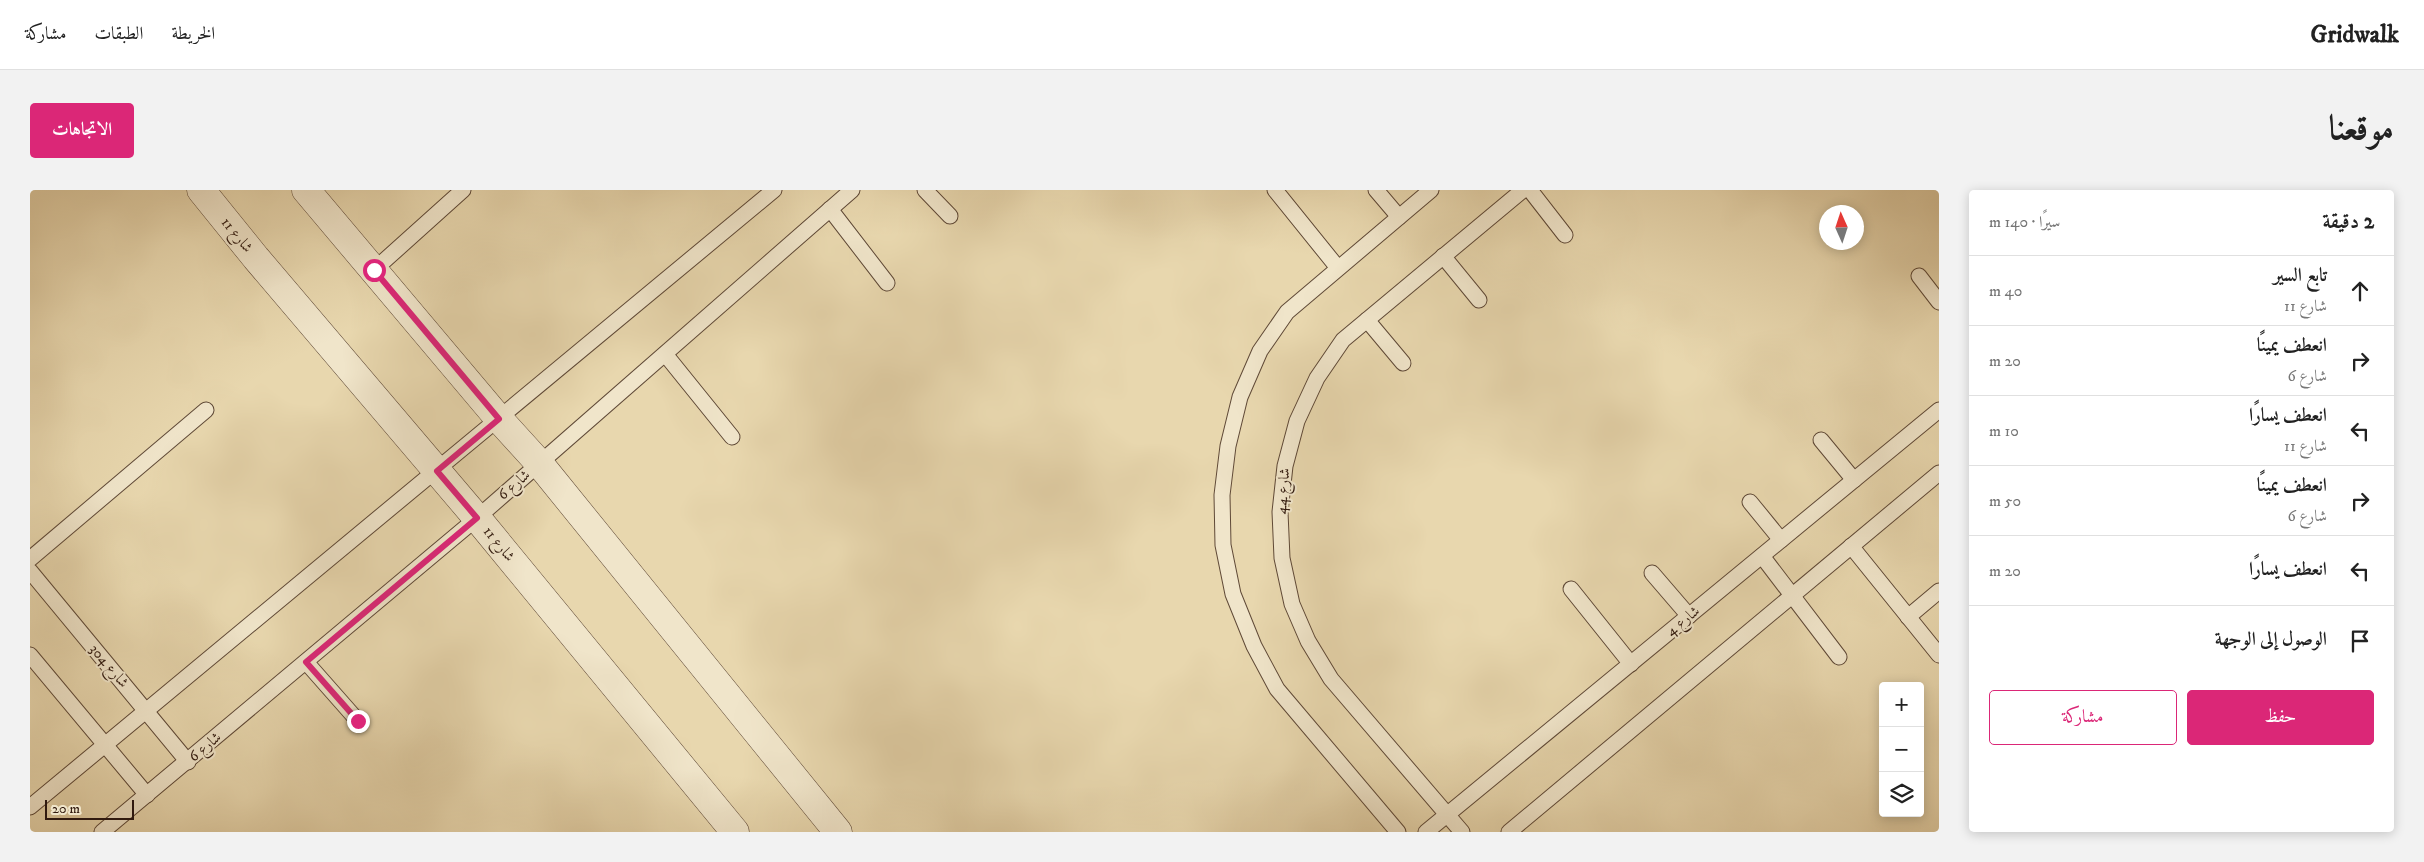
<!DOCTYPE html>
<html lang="ar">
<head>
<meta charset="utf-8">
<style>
	:root { --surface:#fff; --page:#f2f2f2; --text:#222; --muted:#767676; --line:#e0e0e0; --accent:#db2777 }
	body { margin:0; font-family:"IM FELL DW Pica",Amiri,serif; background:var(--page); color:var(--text); direction:rtl }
	.controls { position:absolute; right:15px; bottom:15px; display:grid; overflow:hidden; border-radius:5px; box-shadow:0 2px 12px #0003 }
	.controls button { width:45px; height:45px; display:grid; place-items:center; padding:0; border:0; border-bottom:1px solid var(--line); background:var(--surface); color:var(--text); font:25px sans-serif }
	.compass { position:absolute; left:1789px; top:15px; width:45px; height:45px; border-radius:50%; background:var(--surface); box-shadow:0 2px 12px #0003; rotate:357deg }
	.scale { position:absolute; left:15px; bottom:12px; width:89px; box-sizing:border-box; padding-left:5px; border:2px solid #311a0f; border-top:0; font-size:14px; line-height:18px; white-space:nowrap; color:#311a0f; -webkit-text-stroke:4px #f0e5ca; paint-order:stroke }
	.stop { position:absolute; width:15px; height:15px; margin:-11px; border:4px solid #db2777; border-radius:50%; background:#fff }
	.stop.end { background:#db2777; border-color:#fff; box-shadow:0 1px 5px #0008 }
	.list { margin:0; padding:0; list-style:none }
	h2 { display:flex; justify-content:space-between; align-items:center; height:65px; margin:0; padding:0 20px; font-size:21px }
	h2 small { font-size:16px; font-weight:400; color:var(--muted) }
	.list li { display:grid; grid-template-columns:32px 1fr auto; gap:15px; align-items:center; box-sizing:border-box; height:70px; padding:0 20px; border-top:1px solid var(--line) }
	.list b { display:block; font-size:19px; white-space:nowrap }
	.list p { margin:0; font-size:16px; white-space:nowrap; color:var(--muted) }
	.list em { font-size:16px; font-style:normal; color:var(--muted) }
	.actions { display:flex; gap:10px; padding:15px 20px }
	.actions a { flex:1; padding:11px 0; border:1px solid var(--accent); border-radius:5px; text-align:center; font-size:18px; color:var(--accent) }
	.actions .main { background:var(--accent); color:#fff }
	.icon { flex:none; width:28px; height:28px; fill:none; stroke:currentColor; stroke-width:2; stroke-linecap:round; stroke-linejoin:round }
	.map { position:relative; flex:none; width:1909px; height:642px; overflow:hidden; direction:ltr; border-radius:5px }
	header { display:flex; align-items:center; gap:30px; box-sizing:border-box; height:70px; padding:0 25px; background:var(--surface); border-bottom:1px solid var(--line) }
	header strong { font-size:24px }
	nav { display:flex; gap:28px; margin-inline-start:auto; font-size:18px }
	.intro { display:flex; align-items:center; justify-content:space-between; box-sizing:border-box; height:120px; padding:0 30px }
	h1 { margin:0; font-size:35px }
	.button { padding:12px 22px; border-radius:5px; background:var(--accent); color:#fff; font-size:18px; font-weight:700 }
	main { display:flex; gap:30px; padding:0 30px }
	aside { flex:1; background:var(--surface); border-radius:5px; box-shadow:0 2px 12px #0003 }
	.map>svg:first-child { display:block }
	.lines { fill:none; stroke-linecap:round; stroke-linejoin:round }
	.lane-casing { stroke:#5f4937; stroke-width:17 }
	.street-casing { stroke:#5f4937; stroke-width:29 }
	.lane { stroke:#f0e5ca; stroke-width:15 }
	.street { stroke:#f0e5ca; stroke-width:28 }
	.route { stroke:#db2777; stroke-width:6 }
	.labels { text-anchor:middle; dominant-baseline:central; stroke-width:4; stroke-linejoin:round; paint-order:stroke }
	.street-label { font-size:15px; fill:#311a0f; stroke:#f0e5ca }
</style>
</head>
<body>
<header>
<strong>Gridwalk</strong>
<nav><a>الخريطة</a><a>الطبقات</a><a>مشاركة</a></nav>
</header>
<div class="intro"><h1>موقعنا</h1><a class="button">الاتجاهات</a></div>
<main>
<aside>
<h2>2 دقيقة<small>سيرًا · 140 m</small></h2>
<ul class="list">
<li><svg class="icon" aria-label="ahead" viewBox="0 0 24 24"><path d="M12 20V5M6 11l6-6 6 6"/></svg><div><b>تابع السير</b><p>شارع 11</p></div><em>40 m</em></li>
<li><svg class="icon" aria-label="right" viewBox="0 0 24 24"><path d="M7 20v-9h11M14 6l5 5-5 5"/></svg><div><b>انعطف يمينًا</b><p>شارع 6</p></div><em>20 m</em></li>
<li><svg class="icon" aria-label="left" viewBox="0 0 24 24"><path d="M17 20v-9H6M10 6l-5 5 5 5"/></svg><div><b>انعطف يسارًا</b><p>شارع 11</p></div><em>10 m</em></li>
<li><svg class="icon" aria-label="right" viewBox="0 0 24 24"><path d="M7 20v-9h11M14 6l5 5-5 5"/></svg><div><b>انعطف يمينًا</b><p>شارع 6</p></div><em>50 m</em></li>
<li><svg class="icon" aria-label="left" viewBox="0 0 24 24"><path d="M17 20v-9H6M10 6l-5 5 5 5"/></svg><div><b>انعطف يسارًا</b></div><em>20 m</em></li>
<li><svg class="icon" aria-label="arrive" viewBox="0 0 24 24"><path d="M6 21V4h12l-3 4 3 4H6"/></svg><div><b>الوصول إلى الوجهة</b></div></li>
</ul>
<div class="actions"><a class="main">حفظ</a><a>مشاركة</a></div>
</aside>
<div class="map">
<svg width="1909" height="642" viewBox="0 0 1909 642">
	<rect width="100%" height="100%" fill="#e8d7ae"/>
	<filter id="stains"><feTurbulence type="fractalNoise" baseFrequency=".004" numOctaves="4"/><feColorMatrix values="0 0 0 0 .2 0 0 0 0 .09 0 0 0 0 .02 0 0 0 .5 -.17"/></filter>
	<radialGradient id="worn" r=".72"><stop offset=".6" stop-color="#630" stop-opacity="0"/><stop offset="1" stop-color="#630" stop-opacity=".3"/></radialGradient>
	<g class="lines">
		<defs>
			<g id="lane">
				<path d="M895,0L920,26"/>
				<path d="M1245,0L1308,78"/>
				<path d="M1346,0L1369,27"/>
				<path d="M1500,0L1535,45"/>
				<path d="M800,19L857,93"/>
				<path d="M1413,66L1449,110"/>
				<path d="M344,80L433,0"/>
				<path d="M1889,86L1909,112"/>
				<path d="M1337,130L1373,173"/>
				<path d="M635,164L702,247"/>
				<path d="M1791,250L1824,290"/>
				<path d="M1720,312L1751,350"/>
				<path d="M1821,356L1909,465"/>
				<path d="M1732,366L1809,467"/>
				<path d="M0,369L176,220"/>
				<path d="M0,381L158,572"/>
				<path d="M1622,383L1659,426"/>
				<path d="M1541,399L1601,474"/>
				<path d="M1878,427L1909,401"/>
				<path d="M0,465L117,605"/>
				<path d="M276,472L328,531"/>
				<path d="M0,617L744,0"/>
				<path d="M72,642L447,328L822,0"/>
				<path d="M1368,642L1247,499L1224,456L1203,404L1193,355L1192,305L1198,256L1210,207L1230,161L1257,122L1401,0"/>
				<path d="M1396,642L1909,220"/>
				<path d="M1432,642L1301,489L1278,451L1262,414L1252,368L1250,322L1255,276L1267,231L1287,188L1313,150L1493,0"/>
				<path d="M1479,642L1909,283"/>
			</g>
			<g id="street">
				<path d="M171,0L226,68L447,328L705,642"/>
				<path d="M276,0L469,229L509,273L808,642"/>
			</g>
		</defs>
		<!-- lane casing -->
		<use href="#lane" class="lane-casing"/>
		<!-- street casing -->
		<use href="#street" class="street-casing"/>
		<!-- lane -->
		<use href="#lane" class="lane"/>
		<!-- street -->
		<use href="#street" class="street"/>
	</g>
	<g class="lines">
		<!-- route -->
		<path class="route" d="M328,531L276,472L447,328L407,281L469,229L344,80"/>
	</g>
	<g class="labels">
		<!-- street labels -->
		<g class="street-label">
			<text transform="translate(207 45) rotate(51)">شارع 11</text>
			<text transform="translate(484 295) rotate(-41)">شارع 6</text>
			<text transform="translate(1253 301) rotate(-85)">شارع 44</text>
			<text transform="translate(469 354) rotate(51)">شارع 11</text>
			<text transform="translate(1653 431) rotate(-39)">شارع 4</text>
			<text transform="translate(79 476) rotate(50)">شارع 304</text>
			<text transform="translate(175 557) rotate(-40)">شارع 6</text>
		</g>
	</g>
	<rect width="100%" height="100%" filter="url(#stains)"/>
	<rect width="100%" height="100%" fill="url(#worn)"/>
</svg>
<div class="controls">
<button>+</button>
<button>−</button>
<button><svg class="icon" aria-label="layers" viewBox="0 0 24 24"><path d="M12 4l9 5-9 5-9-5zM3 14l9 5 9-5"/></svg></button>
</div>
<svg class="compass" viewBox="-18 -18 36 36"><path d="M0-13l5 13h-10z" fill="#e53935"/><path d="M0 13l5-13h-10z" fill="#767676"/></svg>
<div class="scale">20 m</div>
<div class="stop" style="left:344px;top:80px"></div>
<div class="stop end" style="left:328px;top:531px"></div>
</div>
</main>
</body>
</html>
